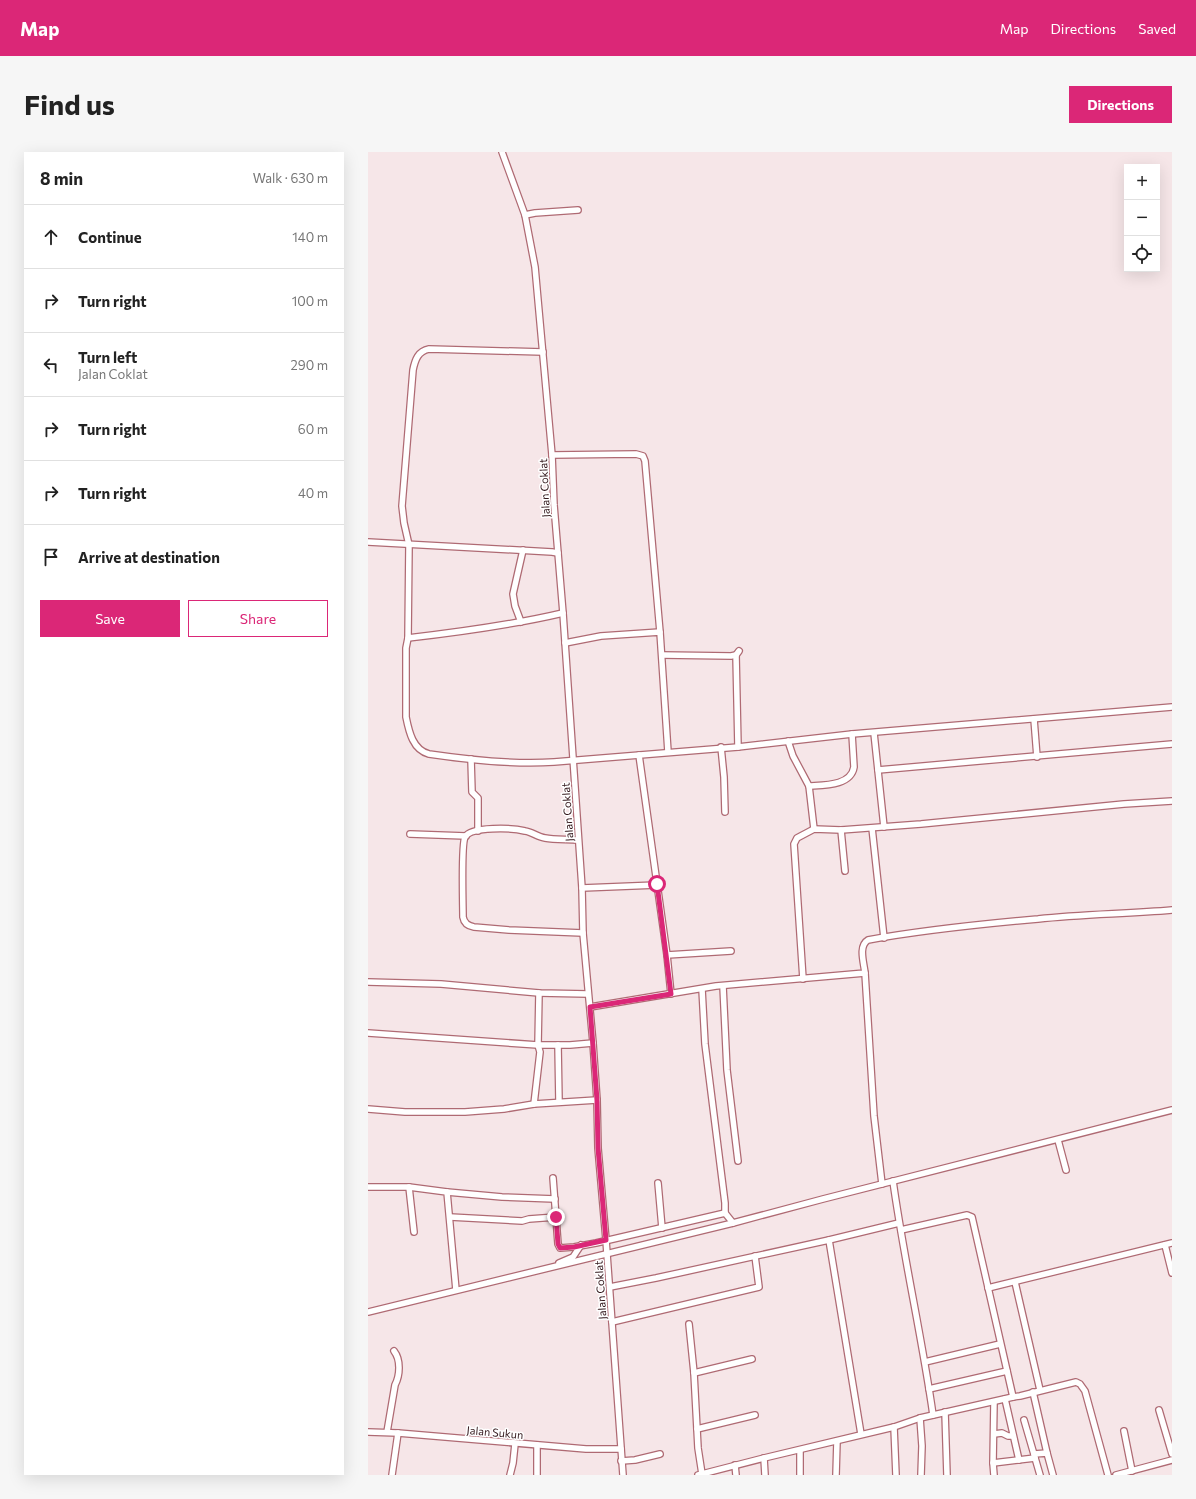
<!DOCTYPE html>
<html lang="en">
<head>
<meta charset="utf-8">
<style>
	:root { --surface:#fff; --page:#f6f6f6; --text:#222; --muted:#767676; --line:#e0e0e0; --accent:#db2777 }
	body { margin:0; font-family:Commissioner,sans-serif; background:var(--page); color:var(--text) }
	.controls { position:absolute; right:12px; top:12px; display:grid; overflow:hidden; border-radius:0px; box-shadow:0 4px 16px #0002 }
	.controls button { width:36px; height:36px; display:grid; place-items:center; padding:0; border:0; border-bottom:1px solid var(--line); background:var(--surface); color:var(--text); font:20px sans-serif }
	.stop { position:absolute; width:12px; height:12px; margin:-9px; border:3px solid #db2777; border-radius:50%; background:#fff }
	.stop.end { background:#db2777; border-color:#fff; box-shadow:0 1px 4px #0008 }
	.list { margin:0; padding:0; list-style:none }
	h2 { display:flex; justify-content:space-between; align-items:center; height:52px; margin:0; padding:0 16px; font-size:17px }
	h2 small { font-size:13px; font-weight:400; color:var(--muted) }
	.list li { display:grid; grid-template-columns:26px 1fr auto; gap:12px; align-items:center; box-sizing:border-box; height:64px; padding:0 16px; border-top:1px solid var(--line) }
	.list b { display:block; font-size:15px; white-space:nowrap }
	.list p { margin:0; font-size:13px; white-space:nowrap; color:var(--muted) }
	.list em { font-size:13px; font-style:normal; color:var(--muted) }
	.actions { display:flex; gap:8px; padding:12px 16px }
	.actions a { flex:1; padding:9px 0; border:1px solid var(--accent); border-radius:0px; text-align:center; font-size:14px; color:var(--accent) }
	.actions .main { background:var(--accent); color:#fff }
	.icon { flex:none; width:22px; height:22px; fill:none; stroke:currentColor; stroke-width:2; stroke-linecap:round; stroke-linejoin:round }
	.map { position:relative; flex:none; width:804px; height:1323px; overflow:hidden; border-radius:0px }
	header { display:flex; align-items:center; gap:24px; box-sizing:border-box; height:56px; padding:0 20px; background:var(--accent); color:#fff }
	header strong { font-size:19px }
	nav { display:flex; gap:22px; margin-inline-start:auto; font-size:14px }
	.intro { display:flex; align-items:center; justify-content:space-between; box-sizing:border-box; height:96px; padding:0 24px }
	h1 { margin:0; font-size:28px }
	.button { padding:10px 18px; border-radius:0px; background:var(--accent); color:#fff; font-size:14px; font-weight:700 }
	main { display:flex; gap:24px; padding:0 24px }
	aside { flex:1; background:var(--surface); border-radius:0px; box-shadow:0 4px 16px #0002 }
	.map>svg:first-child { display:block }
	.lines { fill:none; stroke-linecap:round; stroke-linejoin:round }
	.minor-casing { stroke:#af6a73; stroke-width:8 }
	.minor { stroke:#fff; stroke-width:5.5 }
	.route { stroke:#db2777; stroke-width:5 }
	.labels { text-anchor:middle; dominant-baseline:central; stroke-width:3; stroke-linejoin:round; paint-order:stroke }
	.street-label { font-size:11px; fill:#301519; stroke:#fff }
</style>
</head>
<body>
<header>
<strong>Map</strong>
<nav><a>Map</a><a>Directions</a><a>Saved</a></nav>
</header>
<div class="intro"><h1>Find us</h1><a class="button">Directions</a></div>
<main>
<aside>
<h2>8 min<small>Walk · 630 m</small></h2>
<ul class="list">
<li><svg class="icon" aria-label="ahead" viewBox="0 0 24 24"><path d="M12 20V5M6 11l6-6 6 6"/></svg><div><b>Continue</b></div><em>140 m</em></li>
<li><svg class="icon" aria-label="right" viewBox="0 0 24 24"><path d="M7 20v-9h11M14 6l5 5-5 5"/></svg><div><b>Turn right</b></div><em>100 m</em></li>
<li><svg class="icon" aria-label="left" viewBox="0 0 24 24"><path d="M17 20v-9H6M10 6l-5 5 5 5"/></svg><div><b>Turn left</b><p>Jalan Coklat</p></div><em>290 m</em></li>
<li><svg class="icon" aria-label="right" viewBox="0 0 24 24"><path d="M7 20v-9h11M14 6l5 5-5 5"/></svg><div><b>Turn right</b></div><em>60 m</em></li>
<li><svg class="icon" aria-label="right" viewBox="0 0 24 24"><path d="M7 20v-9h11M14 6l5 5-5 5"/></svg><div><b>Turn right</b></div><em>40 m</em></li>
<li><svg class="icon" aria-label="arrive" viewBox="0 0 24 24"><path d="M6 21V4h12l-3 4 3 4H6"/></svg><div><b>Arrive at destination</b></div></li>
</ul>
<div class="actions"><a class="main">Save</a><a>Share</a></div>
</aside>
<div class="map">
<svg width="804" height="1323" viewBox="0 0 804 1323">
	<rect width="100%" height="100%" fill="#f6e6e8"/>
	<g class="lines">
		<defs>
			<g id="minor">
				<path d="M134,0L157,63L167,115L184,303L186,353L195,461L214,736L215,781L225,891L229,948L230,996L238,1088L255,1323"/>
				<path d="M157,63L167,61L210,58"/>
				<path d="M175,200L61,197C50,199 47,208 45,218L34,354L36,371L41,393L40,486C92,480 144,473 195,461"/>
				<path d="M184,303L268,302L275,304L277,309L292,480"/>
				<path d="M0,390L184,400L190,401"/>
				<path d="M153,470L147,454L145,442L155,398"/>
				<path d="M40,486L38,496V565C41,580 45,598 61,602C102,608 145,613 186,610L370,595L484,582L804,555"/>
				<path d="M197,491L233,484L292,480L300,600"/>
				<path d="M294,503L363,504L368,503L371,499"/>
				<path d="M368,503L370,595"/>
				<path d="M666,567L669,605"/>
				<path d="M506,581L516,675"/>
				<path d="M420,589L425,604L441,634L446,677"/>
				<path d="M353,595L356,625L357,660"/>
				<path d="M271,603L299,803L303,842"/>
				<path d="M103,607L104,640L110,646V679"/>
				<path d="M510,618L804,592"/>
				<path d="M441,634C456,633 483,634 486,615L484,582"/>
				<path d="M504,676L516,786"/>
				<path d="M473,678L477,719"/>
				<path d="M42,682L98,684"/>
				<path d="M210,688C200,687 187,688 177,686C170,685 164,680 157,679C145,676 103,674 97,685C93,693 95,752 95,765C96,771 100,774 106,775L141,778L215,781"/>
				<path d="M214,736L289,733"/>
				<path d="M299,803L363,799"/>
				<path d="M497,821L506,964L514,1032"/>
				<path d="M435,827L426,692L429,686L446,677L473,678L553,672L756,652L804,649"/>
				<path d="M0,830L73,832L171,841L220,842"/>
				<path d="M355,834L359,918L370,1009"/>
				<path d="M334,837L337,892L357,1051V1061"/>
				<path d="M222,855L348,834L497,821C496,811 490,794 500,788C555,778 614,772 670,767C714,762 759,762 804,758"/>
				<path d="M0,881L170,893H202L225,891"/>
				<path d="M190,893L191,950"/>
				<path d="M166,952L172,900L170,893L171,841"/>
				<path d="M0,957L37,960H97L136,957L166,952L229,948"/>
				<path d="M690,988L698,1018"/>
				<path d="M185,1026L190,1092L192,1096L206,1095L228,1091L357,1061L365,1071"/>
				<path d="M525,1029C536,1108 554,1185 565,1263"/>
				<path d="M290,1031L294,1076"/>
				<path d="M0,1035H41L79,1040L88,1138"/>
				<path d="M41,1035L46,1080"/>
				<path d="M79,1040L134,1045L187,1047"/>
				<path d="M82,1065L154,1069L161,1067L188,1065"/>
				<path d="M533,1078L599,1063L604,1065L645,1245"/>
				<path d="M461,1088L493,1282"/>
				<path d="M797,1093L804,1121"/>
				<path d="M191,1111L205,1105L213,1093"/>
				<path d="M647,1130L672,1238"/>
				<path d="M242,1135L288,1126L461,1088L531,1071"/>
				<path d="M620,1136L804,1091"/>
				<path d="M0,1160L365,1071L455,1047L804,958"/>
				<path d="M244,1170L391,1135L387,1104"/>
				<path d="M321,1172L326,1221L330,1296L334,1322"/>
				<path d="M557,1210L632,1192"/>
				<path d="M326,1221L384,1207"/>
				<path d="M561,1237L639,1219"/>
				<path d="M665,1240L679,1301"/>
				<path d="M637,1247L651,1308"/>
				<path d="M791,1258L804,1302"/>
				<path d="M577,1260L579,1323"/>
				<path d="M552,1266L554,1294L553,1323"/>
				<path d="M656,1268L672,1323"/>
				<path d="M526,1275L528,1323"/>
				<path d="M329,1277L387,1263"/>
				<path d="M756,1279L764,1319"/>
				<path d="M0,1280L30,1281L218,1297H253"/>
				<path d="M19,1280L27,1233C32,1223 33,1208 26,1199"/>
				<path d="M626,1282L634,1281L640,1284H644"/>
				<path d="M432,1298V1323"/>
				<path d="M666,1302L679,1301L685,1323"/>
				<path d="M396,1306L397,1323"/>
				<path d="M253,1309L267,1308L292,1302"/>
				<path d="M625,1311L667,1306"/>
				<path d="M367,1313L368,1323"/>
				<path d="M24,1323L30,1281"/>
				<path d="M142,1323L145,1311L147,1292"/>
				<path d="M169,1323V1293"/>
				<path d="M330,1323L396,1306L526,1275L552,1266L645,1245L652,1244L708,1230L712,1232L717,1239L740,1323"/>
				<path d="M468,1323L469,1289"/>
				<path d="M626,1323L625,1311L626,1250"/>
				<path d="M748,1323L804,1308"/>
			</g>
		</defs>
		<!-- minor casing -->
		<use href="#minor" class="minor-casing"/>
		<!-- minor -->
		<use href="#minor" class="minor"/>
	</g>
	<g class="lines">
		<!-- route -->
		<path class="route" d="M188,1065L190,1092L192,1096L206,1095L238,1088L230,996L229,948L222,855L303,842L289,732"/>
	</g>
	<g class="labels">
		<!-- street labels -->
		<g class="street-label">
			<text transform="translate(176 336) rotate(-93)">Jalan Coklat</text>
			<text transform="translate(199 660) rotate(-94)">Jalan Coklat</text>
			<text transform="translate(232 1138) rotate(-94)">Jalan Coklat</text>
			<text transform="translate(127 1280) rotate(5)">Jalan Sukun</text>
		</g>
	</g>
</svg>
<div class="controls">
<button>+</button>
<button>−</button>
<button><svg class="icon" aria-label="locate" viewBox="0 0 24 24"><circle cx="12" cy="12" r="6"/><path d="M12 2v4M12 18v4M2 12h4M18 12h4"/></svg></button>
</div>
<div class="stop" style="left:289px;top:732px"></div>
<div class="stop end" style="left:188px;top:1065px"></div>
</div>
</main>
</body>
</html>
